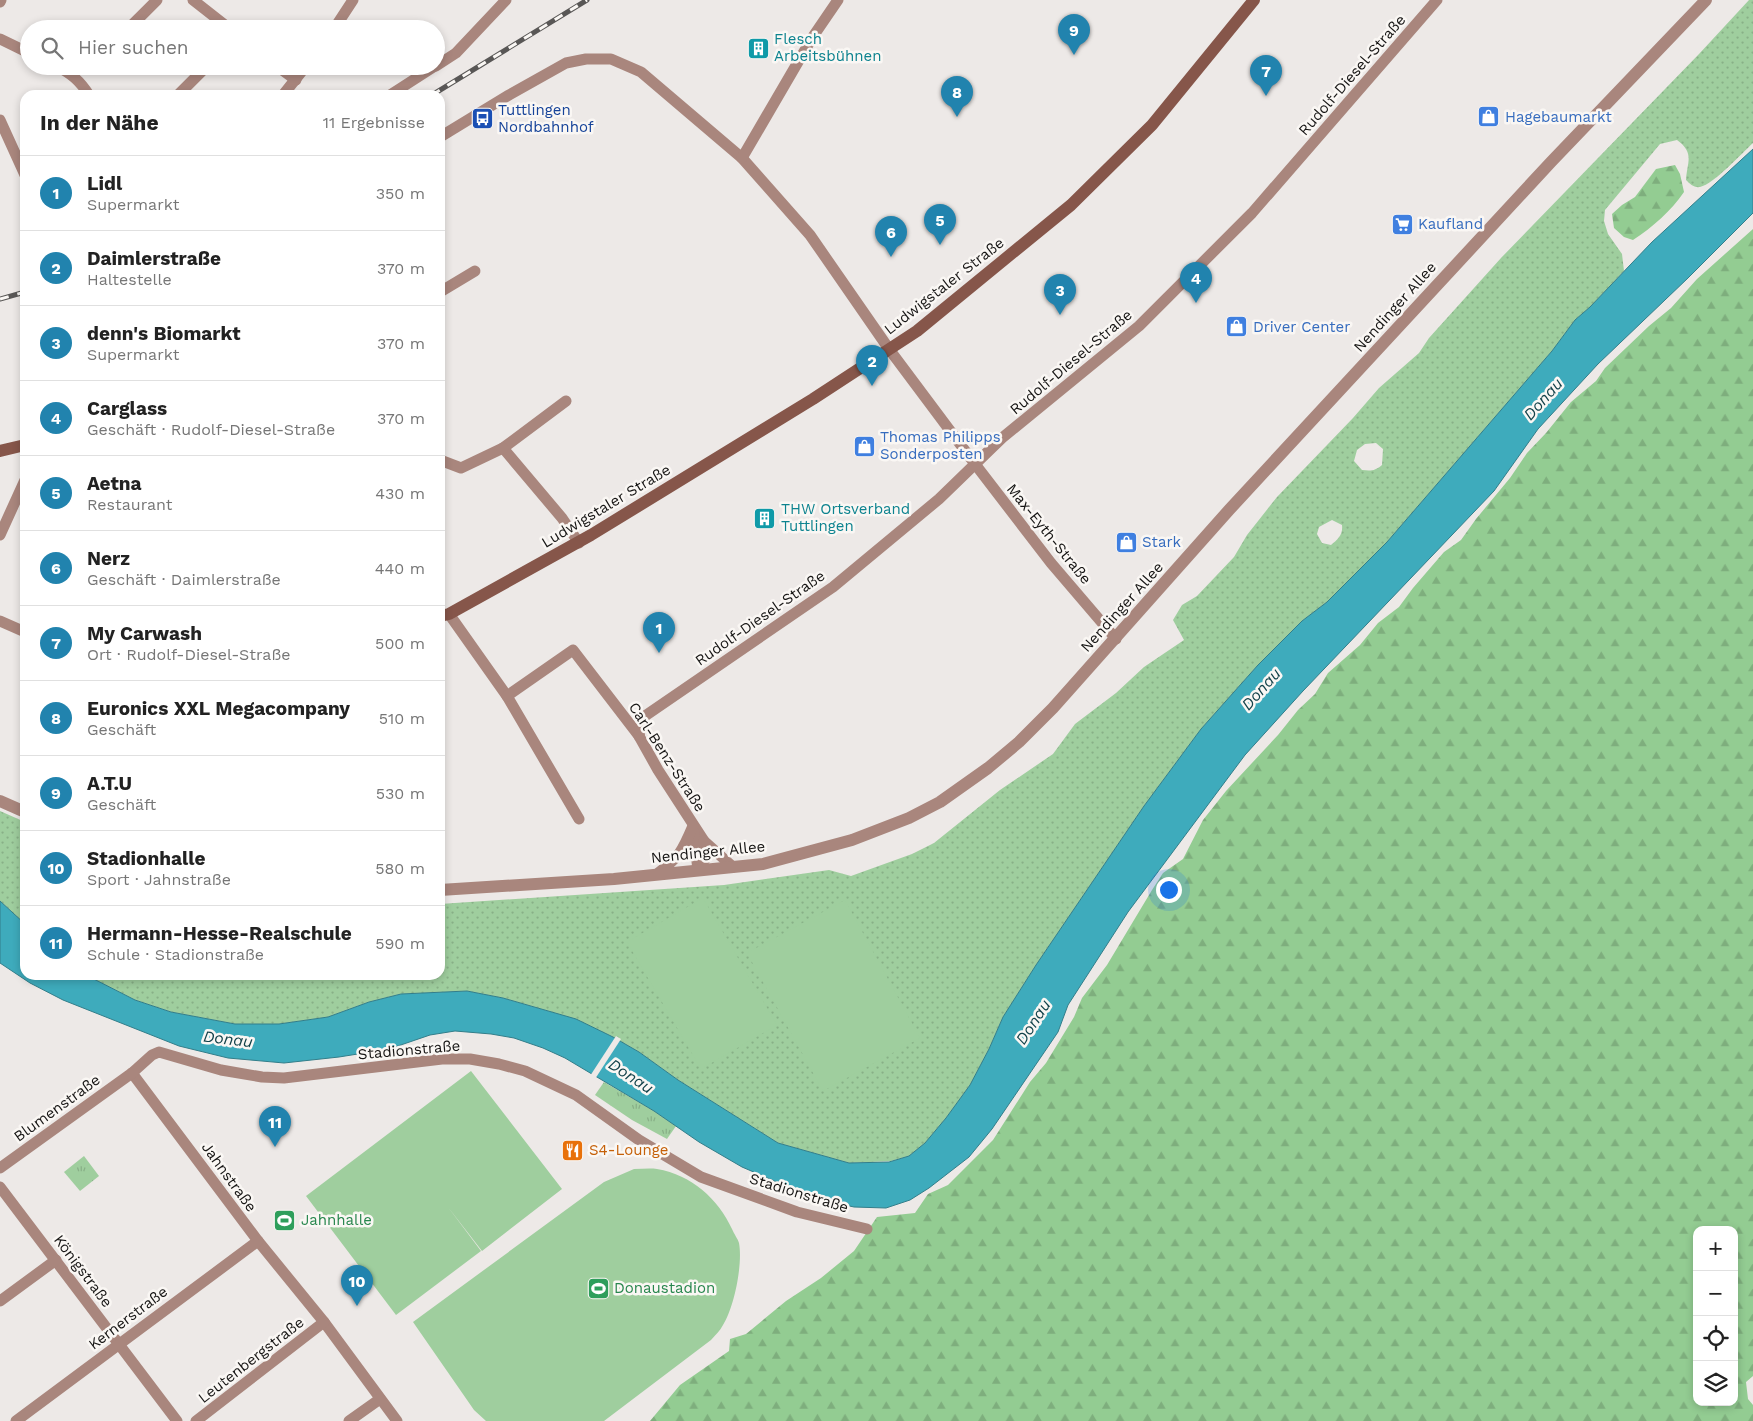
<!DOCTYPE html>
<html lang="de">
<head>
<meta charset="utf-8">
<style>
	:root { --surface:#fff; --page:#f6f6f6; --text:#222; --muted:#767676; --line:#e0e0e0; --accent:#2183ae }
	body { margin:0; font-family:"Work Sans",sans-serif; background:var(--page); color:var(--text) }
	.controls { position:absolute; right:15px; bottom:15px; display:grid; overflow:hidden; border-radius:10px; box-shadow:0 2px 8px #0003 }
	.controls button { width:45px; height:45px; display:grid; place-items:center; padding:0; border:0; border-bottom:1px solid var(--line); background:var(--surface); color:var(--text); font:25px sans-serif }
	.you { position:absolute; left:1168px; top:889px; width:18px; height:18px; margin:-12px; border:4px solid #fff; border-radius:50%; background:#1a73e8; box-shadow:0 0 0 8px #1a73e833 }
	.badge { display:grid; place-items:center; width:32px; height:32px; border-radius:50%; background:var(--accent); color:#fff; font-size:16px; font-weight:700 }
	.pin { position:absolute; translate:-50% -41px; filter:drop-shadow(0 1px 2px #0008) }
	.pin::after { content:''; position:absolute; top:26px; width:18px; height:15px; background:inherit; clip-path:polygon(0 0,100% 0,50% 100%) }
	.list { margin:0; padding:0; list-style:none }
	h2 { display:flex; justify-content:space-between; align-items:center; height:65px; margin:0; padding:0 20px; font-size:21px }
	h2 small { font-size:16px; font-weight:400; color:var(--muted) }
	.list li { display:grid; grid-template-columns:32px 1fr auto; gap:15px; align-items:center; box-sizing:border-box; height:75px; padding:0 20px; border-top:1px solid var(--line) }
	.list b { display:block; font-size:19px; white-space:nowrap }
	.list p { margin:0; font-size:16px; white-space:nowrap; color:var(--muted) }
	.list em { font-size:16px; font-style:normal; color:var(--muted) }
	.icon { flex:none; width:28px; height:28px; fill:none; stroke:currentColor; stroke-width:2; stroke-linecap:round; stroke-linejoin:round }
	.map { position:relative; flex:none; width:1753px; height:1421px; overflow:hidden }
	.search { position:absolute; background:var(--surface); box-shadow:0 2px 8px #0003; left:20px; top:20px; width:425px; height:55px; display:flex; align-items:center; gap:12px; box-sizing:border-box; padding:0 18px; border-radius:28px; color:var(--muted); font-size:19px }
	.panel { position:absolute; background:var(--surface); box-shadow:0 2px 8px #0003; left:20px; top:90px; width:425px; height:890px; border-radius:15px }
	.map>svg:first-child { display:block }
	.grass { fill:url(#grass-dots); fill-rule:evenodd }
	.forest { fill:url(#forest-firs); fill-rule:evenodd }
	.park { fill:url(#park-tufts) }
	.pitch { fill:#9fce9e }
	.water { fill:#3eabbc; stroke:#327e8a }
	.pier { fill:#ede9e7 }
	.lines { fill:none; stroke-linecap:round; stroke-linejoin:round }
	.minor { stroke:#a9867d; stroke-width:11 }
	.tertiary { stroke:#a9867d; stroke-width:12 }
	.secondary { stroke:#86564a; stroke-width:12 }
	.rail-casing { stroke:#595756; stroke-width:5 }
	.rail { stroke:#faf7f4; stroke-width:3; stroke-dasharray:9; stroke-linecap:butt }
	.labels { text-anchor:middle; dominant-baseline:central; stroke-width:5; stroke-linejoin:round; paint-order:stroke }
	.culture-label { font-size:15px; fill:#0d838f; stroke:#faf7f4; text-anchor:start }
	.street-label { font-size:15px; fill:#161514; stroke:#faf7f4 }
	.transit-label { font-size:15px; fill:#164399; stroke:#faf7f4; text-anchor:start }
	.shop-label { font-size:15px; fill:#366cbe; stroke:#faf7f4; text-anchor:start }
	.food-label { font-size:15px; fill:#c56008; stroke:#faf7f4; text-anchor:start }
	.leisure-label { font-size:15px; fill:#27864d; stroke:#faf7f4; text-anchor:start }
	.water-label { font-size:16px; font-style:italic; fill:#12424a; stroke:#faf7f4 }
</style>
</head>
<body>
<div class="map">
<svg width="1753" height="1421" viewBox="0 0 1753 1421">
	<defs>
		<pattern id="grass-dots" width="8" height="8" patternUnits="userSpaceOnUse" patternTransform="scale(1.25)"><rect width="8" height="8" fill="#9fce9e"/><path d="M2 2h.1M6 6h.1" fill="none" stroke="#88b087" stroke-width="1.8" stroke-linecap="round"/></pattern>
		<pattern id="forest-firs" width="22" height="20" patternUnits="userSpaceOnUse" patternTransform="scale(1.25)"><rect width="22" height="20" fill="#93cc92"/><path d="M5 1l3.5 6h-7zM16 11l3.5 6h-7z" fill="#7eae7d"/></pattern>
		<pattern id="park-tufts" width="24" height="20" patternUnits="userSpaceOnUse" patternTransform="scale(1.25)"><rect width="24" height="20" fill="#9fce9e"/><path d="M3 7l-1-3M5 7V3M7 7l1-3M15 17l-1-3M17 17v-4M19 17l1-3" fill="none" stroke="#88b087"/></pattern>
	</defs>
	<rect width="100%" height="100%" fill="#ede9e7"/>
	<!-- grass -->
	<g class="grass">
		<path d="M1749,0H1753V143C1742,153 1714,184 1700,187C1694,188 1690,184 1686,180C1687,162 1695,153 1677,140L1660,144L1605,210L1604,221L1608,234L1622,254L1624,271L1590,307L1575,320L1552,351L1387,542L1327,602L1302,621L1258,665L1201,729L1144,806L1036,965L1003,1017L989,1049L970,1085L946,1118L925,1143L909,1156L891,1161L849,1163L778,1143L678,1080L639,1052L613,1037L575,1019L503,998L467,991L401,994L369,1002L328,1017L279,1024H235L171,1012L135,1000L86,975H440V904L724,885L829,870L851,876L912,854L934,843L1000,790L1053,754L1075,724L1116,693L1144,667L1184,640L1173,620L1182,605L1197,596L1234,557L1247,535L1277,497L1353,418L1379,388L1419,353L1429,338L1501,258L1699,54ZM1376,443L1383,449L1382,465C1375,471 1371,471 1362,470L1354,461L1357,450L1365,444ZM1332,520L1342,525C1343,535 1338,539 1331,545L1322,543L1317,534L1319,527Z"/>
		<path d="M0,811L25,822V924L0,901Z"/>
	</g>
	<!-- forest -->
	<g class="forest">
		<path d="M1675,165L1680,174L1684,192C1671,211 1653,227 1633,240L1624,237L1614,228L1612,214L1622,205L1635,197L1656,169Z"/>
		<path d="M1753,229V1376L1746,1382L1748,1399L1753,1405V1421H650L680,1385L729,1351L730,1339L746,1334L786,1301L821,1278L854,1251L877,1217L915,1213L928,1194L948,1185L993,1140L1030,1082L1046,1063L1074,1017L1082,998L1107,965L1152,890L1163,873L1183,859L1203,820L1226,791L1278,735L1298,710L1315,694L1328,673L1360,645L1378,623L1399,607L1413,588L1444,552L1461,540L1476,519L1510,478L1527,453L1546,433L1571,402L1596,381L1605,368L1649,326L1671,308L1697,279ZM1697,1230H1734V1402H1697Z"/>
	</g>
	<!-- park -->
	<g class="park">
		<path d="M604,1082L654,1111L676,1126L667,1139L632,1120L595,1095Z"/>
		<path d="M84,1156L99,1176L80,1191L64,1172Z"/>
	</g>
	<!-- pitch -->
	<g class="pitch">
		<path d="M703,898L777,1025L701,1069L627,942Z"/>
		<path d="M845,900L920,1038L823,1091L747,953Z"/>
		<path d="M471,1071L562,1189L482,1251L448,1207L481,1251L396,1315L306,1196Z"/>
		<path d="M634,1169C642,1169 650,1168 657,1169C692,1175 718,1199 732,1229C734,1234 738,1239 739,1243C743,1264 734,1308 723,1325C720,1331 715,1335 711,1340L604,1421H486L474,1410L413,1322L604,1182Z"/>
	</g>
	<!-- water -->
	<path class="water" d="M1753,149V213L1688,278L1598,364L1538,429L1494,491L1303,691L1245,755L1128,912L1068,1005L1058,1032L992,1129L969,1157L929,1188L910,1200L886,1208L854,1207L814,1198L742,1167L699,1142L654,1111L565,1058L543,1048L514,1038L491,1034L455,1031L430,1035L389,1049L339,1057L284,1063L228,1058L179,1046L63,1000L30,983L0,963V901L25,924V975H86L135,1000L171,1012L235,1024H279L328,1017L369,1002L401,994L467,991L503,998L576,1019L613,1037L639,1052L678,1080L778,1143L849,1163L889,1162L909,1156L925,1143L946,1118L970,1085L989,1049L1003,1017L1036,965L1144,806L1201,729L1258,665L1302,621L1327,602L1387,542L1552,351L1575,320L1590,307L1652,242Z"/>
	<!-- pier -->
	<path class="pier" d="M616,1036L621,1039L595,1079L590,1076Z"/>
	<g class="lines">
		<!-- minor -->
		<g class="minor">
			<path d="M193,0L230,29"/>
			<path d="M0,2L1,0"/>
			<path d="M128,29L157,0"/>
			<path d="M334,29L353,0"/>
			<path d="M0,39L29,53"/>
			<path d="M56,66C71,73 80,81 89,95"/>
			<path d="M277,66L296,80"/>
			<path d="M436,66L456,53L506,0"/>
			<path d="M178,95L207,66"/>
			<path d="M283,95L306,66"/>
			<path d="M390,95L435,66"/>
			<path d="M0,120L25,175"/>
			<path d="M440,137L509,95L566,63L586,59H611L641,72L742,158L810,235L889,349L975,464L1051,563L1116,639"/>
			<path d="M742,158L812,38L838,0"/>
			<path d="M440,292L475,271"/>
			<path d="M566,401L503,448L562,518L579,543"/>
			<path d="M440,460L461,468L503,448"/>
			<path d="M0,535L25,480"/>
			<path d="M449,614L507,696L579,819"/>
			<path d="M0,621L25,632"/>
			<path d="M507,696L573,650L639,736L658,770L704,841L733,867"/>
			<path d="M639,736L642,718L833,587L939,499L1002,438L1139,326L1252,213L1437,0"/>
			<path d="M693,827L698,870"/>
			<path d="M698,870L707,856L704,841"/>
			<path d="M657,874C680,856 682,852 693,826"/>
			<path d="M132,1073L258,1241L324,1322L397,1421"/>
			<path d="M0,1168L132,1073L152,1055L159,1052L221,1070L262,1077L284,1078L442,1059H470L499,1064L525,1071L576,1095L639,1140L701,1177L797,1212L867,1229"/>
			<path d="M0,1187L177,1421"/>
			<path d="M0,1301L56,1260"/>
			<path d="M16,1421L258,1241"/>
			<path d="M196,1421L324,1322"/>
			<path d="M349,1421L380,1399"/>
		</g>
		<!-- tertiary -->
		<g class="tertiary">
			<path d="M0,801L25,812"/>
			<path d="M440,890L614,879L763,864L852,840L909,818L940,802L988,768L1019,742L1053,708L1229,510L1551,162L1706,0"/>
		</g>
		<!-- secondary -->
		<g class="secondary">
			<path d="M0,451L25,445"/>
			<path d="M440,616L449,614L591,535L813,399L917,331L1071,205L1152,125L1254,0"/>
		</g>
		<defs>
			<g id="rail">
				<path d="M432,95L587,0"/>
				<path d="M0,299L25,292"/>
			</g>
		</defs>
		<!-- rail casing -->
		<use href="#rail" class="rail-casing"/>
		<!-- rail -->
		<use href="#rail" class="rail"/>
	</g>
	<!-- icons -->
	<defs>
		<symbol id="building-square" viewBox="-11 -11 22 22"><rect x="-9" y="-9" width="18" height="18" rx="4" fill="#0f9aa8" stroke="#faf7f4"/><path d="M-4-6H4V6H1V3H-1V6H-4ZM-2.5-4.3h1.7v1.8h-1.7ZM.8-4.3h1.7v1.8H.8ZM-2.5-1h1.7V.8h-1.7ZM.8-1h1.7V.8H.8Z" fill="#fff"/></symbol>
		<symbol id="shop-square" viewBox="-11 -11 22 22"><rect x="-9" y="-9" width="18" height="18" rx="4" fill="#3f7fe0" stroke="#faf7f4"/><path d="M-5-2.5h2.3a2.7 3.5 0 0 1 5.4 0H5L5.5 6h-11ZM-1.5-2.5h3a1.5 2.3 0 0 0-3 0Z" fill="#fff"/></symbol>
		<symbol id="bus-square" viewBox="-11 -11 22 22"><rect x="-9" y="-9" width="18" height="18" rx="4" fill="#1a4fb4" stroke="#faf7f4"/><path d="M-5-6H5V4H4V6H2V4H-2V6H-4V4H-5ZM-3.5-4V0h7V-4ZM-3.5 1.2v1.5H-2V1.2ZM2 1.2v1.5H3.5V1.2Z" fill="#fff"/></symbol>
		<symbol id="supermarket-square" viewBox="-11 -11 22 22"><rect x="-9" y="-9" width="18" height="18" rx="4" fill="#3f7fe0" stroke="#faf7f4"/><path d="M-6-5.5h2.5l.6 2H6L4.5 2H-2.5L-4.4-4H-6ZM-1.5 3.2a1.3 1.3 0 1 0 .1 0ZM3 3.2a1.3 1.3 0 1 0 .1 0Z" fill="#fff"/></symbol>
		<symbol id="restaurant-square" viewBox="-11 -11 22 22"><rect x="-9" y="-9" width="18" height="18" rx="4" fill="#e8710a" stroke="#faf7f4"/><path d="M-5-6h1v4h1v-4h1v4h1v-4h1v5L-1.5 .5V6h-2V.5L-5-1ZM5-6V6H3V1.5H1.5Q1.5-4 5-6Z" fill="#fff"/></symbol>
		<symbol id="stadium-square" viewBox="-11 -11 22 22"><rect x="-9" y="-9" width="18" height="18" rx="4" fill="#2e9e5b" stroke="#faf7f4"/><path d="M0-5a6.5 5 0 1 0 0 10a6.5 5 0 1 0 0-10ZM-3.5-1.8h7v3.6h-7Z" fill="#fff"/></symbol>
	</defs>
	<g fill-rule="evenodd">
		<use href="#building-square" x="746" y="36" width="25" height="25"/>
		<use href="#shop-square" x="1476" y="104" width="25" height="25"/>
		<use href="#bus-square" x="470" y="106" width="25" height="25"/>
		<use href="#supermarket-square" x="1390" y="212" width="25" height="25"/>
		<use href="#shop-square" x="1224" y="314" width="25" height="25"/>
		<use href="#shop-square" x="852" y="434" width="25" height="25"/>
		<use href="#building-square" x="752" y="506" width="25" height="25"/>
		<use href="#shop-square" x="1114" y="530" width="25" height="25"/>
		<use href="#restaurant-square" x="560" y="1138" width="25" height="25"/>
		<use href="#stadium-square" x="272" y="1208" width="25" height="25"/>
		<use href="#stadium-square" x="586" y="1276" width="25" height="25"/>
	</g>
	<g class="labels">
		<!-- culture labels -->
		<g class="culture-label">
			<text x="774" y="39">Flesch<tspan x="774" dy="17">Arbeitsbühnen</tspan></text>
			<text x="781" y="509">THW Ortsverband<tspan x="781" dy="17">Tuttlingen</tspan></text>
		</g>
		<!-- street labels -->
		<g class="street-label">
			<text transform="translate(1352 75) rotate(-49)">Rudolf-Diesel-Straße</text>
			<text transform="translate(944 286) rotate(-38)">Ludwigstaler Straße</text>
			<text transform="translate(1395 307) rotate(-48)">Nendinger Allee</text>
			<text transform="translate(1071 362) rotate(-40)">Rudolf-Diesel-Straße</text>
			<text transform="translate(606 506) rotate(-31)">Ludwigstaler Straße</text>
			<text transform="translate(1049 534) rotate(51)">Max-Eyth-Straße</text>
			<text transform="translate(1122 607) rotate(-48)">Nendinger Allee</text>
			<text transform="translate(760 618) rotate(-35)">Rudolf-Diesel-Straße</text>
			<text transform="translate(667 757) rotate(57)">Carl-Benz-Straße</text>
			<text transform="translate(708 852) rotate(-6)">Nendinger Allee</text>
			<text transform="translate(409 1050) rotate(-5)">Stadionstraße</text>
			<text transform="translate(57 1108) rotate(-36)">Blumenstraße</text>
			<text transform="translate(229 1177) rotate(54)">Jahnstraße</text>
			<text transform="translate(799 1193) rotate(17)">Stadionstraße</text>
			<text transform="translate(83 1271) rotate(53)">Königstraße</text>
			<text transform="translate(128 1318) rotate(-37)">Kernerstraße</text>
			<text transform="translate(251 1360) rotate(-38)">Leutenbergstraße</text>
		</g>
		<!-- transit labels -->
		<g class="transit-label">
			<text x="498" y="110">Tuttlingen<tspan x="498" dy="17">Nordbahnhof</tspan></text>
		</g>
		<!-- shop labels -->
		<g class="shop-label">
			<text x="1505" y="117">Hagebaumarkt</text>
			<text x="1418" y="224">Kaufland</text>
			<text x="1253" y="327">Driver Center</text>
			<text x="880" y="437">Thomas Philipps<tspan x="880" dy="17">Sonderposten</tspan></text>
			<text x="1142" y="542">Stark</text>
		</g>
		<!-- food labels -->
		<g class="food-label">
			<text x="589" y="1150">S4-Lounge</text>
		</g>
		<!-- leisure labels -->
		<g class="leisure-label">
			<text x="301" y="1220">Jahnhalle</text>
			<text x="614" y="1288">Donaustadion</text>
		</g>
		<!-- water labels -->
		<g class="water-label">
			<text transform="translate(1543 399) rotate(-48)">Donau</text>
			<text transform="translate(1261 689) rotate(-48)">Donau</text>
			<text transform="translate(1033 1022) rotate(-57)">Donau</text>
			<text transform="translate(228 1039) rotate(7)">Donau</text>
			<text transform="translate(631 1076) rotate(33)">Donau</text>
		</g>
	</g>
</svg>
<div class="controls">
<button>+</button>
<button>−</button>
<button><svg class="icon" aria-label="locate" viewBox="0 0 24 24"><circle cx="12" cy="12" r="6"/><path d="M12 2v4M12 18v4M2 12h4M18 12h4"/></svg></button>
<button><svg class="icon" aria-label="layers" viewBox="0 0 24 24"><path d="M12 4l9 5-9 5-9-5zM3 14l9 5 9-5"/></svg></button>
</div>
<div class="you"></div>
<div class="pin badge" style="left:659px;top:653px">1</div>
<div class="pin badge" style="left:872px;top:386px">2</div>
<div class="pin badge" style="left:1060px;top:315px">3</div>
<div class="pin badge" style="left:1196px;top:303px">4</div>
<div class="pin badge" style="left:940px;top:245px">5</div>
<div class="pin badge" style="left:891px;top:257px">6</div>
<div class="pin badge" style="left:1266px;top:96px">7</div>
<div class="pin badge" style="left:957px;top:117px">8</div>
<div class="pin badge" style="left:1074px;top:55px">9</div>
<div class="pin badge" style="left:357px;top:1306px">10</div>
<div class="pin badge" style="left:275px;top:1147px">11</div>
<div class="search"><svg class="icon" aria-label="search" viewBox="0 0 24 24"><circle cx="10" cy="10" r="6"/><path d="M15 15l6 6"/></svg>Hier suchen</div>
<section class="panel">
<h2>In der Nähe<small>11 Ergebnisse</small></h2>
<ul class="list">
<li><span class="badge">1</span><div><b>Lidl</b><p>Supermarkt</p></div><em>350 m</em></li>
<li><span class="badge">2</span><div><b>Daimlerstraße</b><p>Haltestelle</p></div><em>370 m</em></li>
<li><span class="badge">3</span><div><b>denn's Biomarkt</b><p>Supermarkt</p></div><em>370 m</em></li>
<li><span class="badge">4</span><div><b>Carglass</b><p>Geschäft · Rudolf-Diesel-Straße</p></div><em>370 m</em></li>
<li><span class="badge">5</span><div><b>Aetna</b><p>Restaurant</p></div><em>430 m</em></li>
<li><span class="badge">6</span><div><b>Nerz</b><p>Geschäft · Daimlerstraße</p></div><em>440 m</em></li>
<li><span class="badge">7</span><div><b>My Carwash</b><p>Ort · Rudolf-Diesel-Straße</p></div><em>500 m</em></li>
<li><span class="badge">8</span><div><b>Euronics XXL Megacompany</b><p>Geschäft</p></div><em>510 m</em></li>
<li><span class="badge">9</span><div><b>A.T.U</b><p>Geschäft</p></div><em>530 m</em></li>
<li><span class="badge">10</span><div><b>Stadionhalle</b><p>Sport · Jahnstraße</p></div><em>580 m</em></li>
<li><span class="badge">11</span><div><b>Hermann-Hesse-Realschule</b><p>Schule · Stadionstraße</p></div><em>590 m</em></li>
</ul>
</section>
</div>
</body>
</html>
